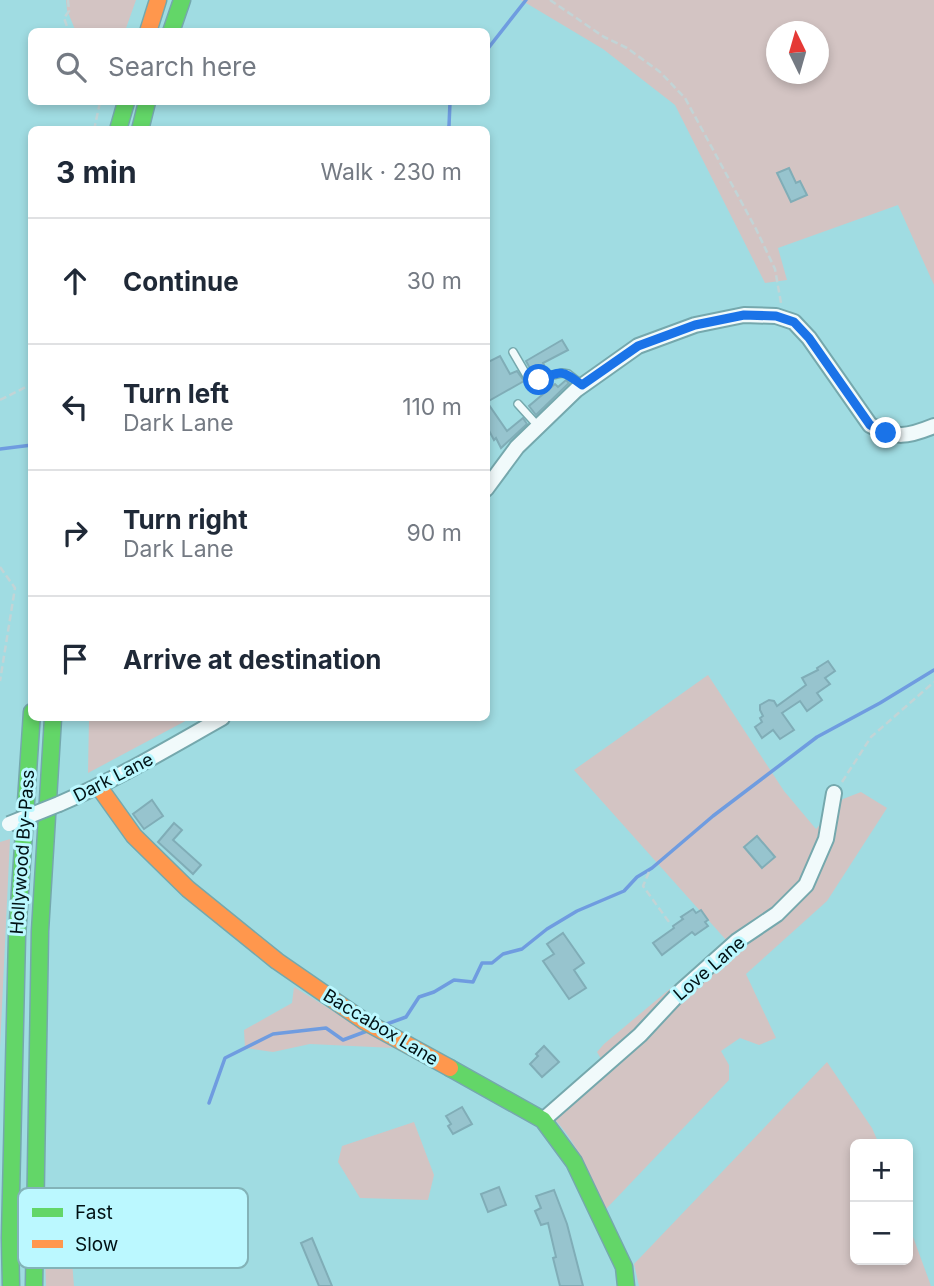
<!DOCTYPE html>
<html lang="en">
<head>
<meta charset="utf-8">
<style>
	:root { --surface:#fff; --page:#f6f6f7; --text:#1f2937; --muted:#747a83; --line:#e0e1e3 }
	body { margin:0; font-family:Inter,sans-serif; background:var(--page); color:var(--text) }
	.controls { position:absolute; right:21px; bottom:21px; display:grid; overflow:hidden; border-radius:10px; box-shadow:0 4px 10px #0003 }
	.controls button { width:63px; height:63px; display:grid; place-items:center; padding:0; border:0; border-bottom:2px solid var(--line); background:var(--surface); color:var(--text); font:35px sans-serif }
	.compass { position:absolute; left:766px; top:21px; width:63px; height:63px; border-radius:50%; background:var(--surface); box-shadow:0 4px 10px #0003; rotate:355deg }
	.stop { position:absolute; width:21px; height:21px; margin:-16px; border:5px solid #1a73e8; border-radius:50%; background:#fff }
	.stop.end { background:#1a73e8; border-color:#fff; box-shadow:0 2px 7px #0008 }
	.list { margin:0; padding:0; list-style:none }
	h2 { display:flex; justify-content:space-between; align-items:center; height:91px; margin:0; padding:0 28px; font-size:30px }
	h2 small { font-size:23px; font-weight:400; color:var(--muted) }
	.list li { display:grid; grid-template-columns:46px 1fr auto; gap:21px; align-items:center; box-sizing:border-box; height:126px; padding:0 28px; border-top:2px solid var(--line) }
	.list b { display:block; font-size:26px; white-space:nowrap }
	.list p { margin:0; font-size:23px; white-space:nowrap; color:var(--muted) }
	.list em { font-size:23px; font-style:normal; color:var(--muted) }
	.icon { flex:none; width:38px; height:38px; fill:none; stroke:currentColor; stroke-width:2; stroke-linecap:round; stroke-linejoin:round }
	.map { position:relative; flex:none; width:934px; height:1286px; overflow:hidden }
	.search { position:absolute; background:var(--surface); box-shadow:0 4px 10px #0003; left:28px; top:28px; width:462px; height:77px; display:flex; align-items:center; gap:18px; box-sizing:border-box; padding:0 24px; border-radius:10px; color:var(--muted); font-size:26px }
	.panel { position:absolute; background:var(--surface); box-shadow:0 4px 10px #0003; left:28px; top:126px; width:462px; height:595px; border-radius:10px }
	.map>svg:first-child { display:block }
	.green { fill:#d3c4c3; fill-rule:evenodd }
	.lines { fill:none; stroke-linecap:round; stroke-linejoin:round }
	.stream { stroke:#6f9ce0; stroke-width:3.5 }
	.building { fill:#97c4ce; stroke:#80adb7; stroke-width:2 }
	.lane-casing { stroke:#75a8ad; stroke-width:10 }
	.street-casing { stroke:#75a8ad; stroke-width:18 }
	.fast-casing { stroke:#75a8ad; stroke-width:19 }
	.slow-casing { stroke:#75a8ad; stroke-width:19 }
	.path { stroke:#c2d4d6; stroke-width:2.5; stroke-dasharray:7 3.5; stroke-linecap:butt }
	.lane { stroke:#f1fafb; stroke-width:7 }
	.street { stroke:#f1fafb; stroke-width:14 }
	.fast { stroke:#63d668; stroke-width:16 }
	.slow { stroke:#ff974d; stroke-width:16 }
	.street-bridge-casing { stroke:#75a8ad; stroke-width:18; stroke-linecap:butt }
	.street-bridge { stroke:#f1fafb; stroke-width:14 }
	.route { stroke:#1a73e8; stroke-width:9 }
	.labels { text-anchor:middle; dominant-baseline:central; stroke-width:6; stroke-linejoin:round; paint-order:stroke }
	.street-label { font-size:18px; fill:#001114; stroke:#bbf8ff }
	.key { fill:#bbf8ff; stroke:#83b3b8; stroke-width:2 }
	.key-label { font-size:19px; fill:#001114 }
</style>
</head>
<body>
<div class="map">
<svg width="934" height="1286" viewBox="0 0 934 1286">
	<rect width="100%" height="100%" fill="#a0dce2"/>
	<!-- green -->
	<g class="green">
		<path d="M66,0H136L125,31L76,32L67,10Z"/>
		<path d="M521,0H934V285L898,205L778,248L787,280L765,283L675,105L603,49ZM776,32H818V74H776Z"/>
		<path d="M708,675L784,791L816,829L843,799L861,792L887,808L827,901L746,974L776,1038L759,1045L740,1038L721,1051L729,1065V1080L606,1209C590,1177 576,1138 549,1114L605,1066L597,1052L604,1044L727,941L574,770Z"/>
		<path d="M89,718H191L88,773Z"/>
		<path d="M10,839L0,1048V1089V842Z"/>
		<path d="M294,987L394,1048L310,1044L273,1052L245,1048L244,1030L292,1003Z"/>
		<path d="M827,1062L872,1128L879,1144H855V1260H908V1223L931,1286H639L634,1264Z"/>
		<path d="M414,1122L434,1175L428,1200L360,1198L338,1162L342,1146Z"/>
		<path d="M58,1207L69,1224L74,1286H46L44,1228Z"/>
	</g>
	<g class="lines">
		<!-- stream -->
		<g class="stream">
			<path d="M486,51L526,0"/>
			<path d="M446,130L449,126L450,102"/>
			<path d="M0,449L32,445"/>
			<path d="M384,1025L406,1017L419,997L434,992L454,980L473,982L482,963H492L503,954L522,949L547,929L577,911L624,891L637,877L652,868L713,816L817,737L880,703L934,670"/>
			<path d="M209,1103L225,1058L273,1034L326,1028L343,1040L367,1031"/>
		</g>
	</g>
	<!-- building -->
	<g class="building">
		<path d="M789,168L796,183L800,181L807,195L791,202L777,173Z"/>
		<path d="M562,340L568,350L543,363L545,367L535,373L532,372L526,361Z"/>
		<path d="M500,356L510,374L517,371L524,381L487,402L507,431L523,418L527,424L501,448L496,438L494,440L486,425V363Z"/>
		<path d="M566,380L569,383L536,415L529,406L555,384L558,387Z"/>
		<path d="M828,661L835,671L825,678L830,684L817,693L822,700L807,711L800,701L782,713L794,730L780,739L773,730L762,738L755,727L762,722L760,718L763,716L760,710V705L769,700L774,701L777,706L806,685L802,678L818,670L817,668Z"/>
		<path d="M152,800L163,816L144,829L133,814Z"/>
		<path d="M174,823L182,830L173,840L201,865L193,874L158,842Z"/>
		<path d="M757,836L775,857L762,868L744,847Z"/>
		<path d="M693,909L696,913L701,910L708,920L705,922L708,926L695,935L692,932L662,955L653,943L674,928L673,926L683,919L681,917Z"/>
		<path d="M563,933L584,963L574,970L586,988L569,999L543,961L554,954L547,944Z"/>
		<path d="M544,1046L559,1062L542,1077L530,1064L538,1056L536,1054Z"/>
		<path d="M462,1107L472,1124L453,1134L448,1126L451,1124L446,1116Z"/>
		<path d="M499,1187L506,1205L488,1212L481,1194Z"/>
		<path d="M554,1190L567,1224L583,1286H560L553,1258L556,1257L548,1223L541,1225L535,1211L541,1208L536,1196Z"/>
		<path d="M312,1238L332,1286H319L301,1243Z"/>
	</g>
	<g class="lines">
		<defs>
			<g id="lane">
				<path d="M513,352L527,376L532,380L562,373L568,374L582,385"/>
				<path d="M518,404L538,426"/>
			</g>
			<g id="street">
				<path d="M486,489L517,447L576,390L638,346L695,325L744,315L776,316L794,322L809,338L870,425C896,439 907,437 934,426"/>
				<path d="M59,804C117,779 167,749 222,718"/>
				<path d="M543,1120L640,1035L682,990L737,941L777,914L806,885L826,839L834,793"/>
			</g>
			<g id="fast">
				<path d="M171,32L182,0"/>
				<path d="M118,130L126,102"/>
				<path d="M140,130L147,102"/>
				<path d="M450,1068L543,1120L574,1162L624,1267L626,1286"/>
				<path d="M11,1286L10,1238L17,936L32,712"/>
				<path d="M34,1286L40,931L53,718"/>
			</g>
			<g id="slow">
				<path d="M148,32L158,0"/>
				<path d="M99,787L134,836L188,889L277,961L364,1021L450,1068"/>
			</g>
		</defs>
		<!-- lane casing -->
		<use href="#lane" class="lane-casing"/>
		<!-- street casing -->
		<use href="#street" class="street-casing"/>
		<!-- fast casing -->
		<use href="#fast" class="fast-casing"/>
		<!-- slow casing -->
		<use href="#slow" class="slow-casing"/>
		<!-- path -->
		<g class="path">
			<path d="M68,0L69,11L64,18L69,32"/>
			<path d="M550,0L604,37L627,48L660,72L685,98L756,229L775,269L781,303"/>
			<path d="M94,130L100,102"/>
			<path d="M0,400L32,384"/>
			<path d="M0,567L15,588L0,681"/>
			<path d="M842,782L871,737L934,682"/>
			<path d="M649,872L643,886L669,922"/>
		</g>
		<!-- lane -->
		<use href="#lane" class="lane"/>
		<!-- street -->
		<use href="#street" class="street"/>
		<!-- fast -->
		<use href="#fast" class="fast"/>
		<!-- slow -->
		<use href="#slow" class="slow"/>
		<defs>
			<path id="street-bridge" d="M9,824L59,804"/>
		</defs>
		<!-- street-bridge casing -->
		<use href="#street-bridge" class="street-bridge-casing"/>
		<!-- street-bridge -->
		<use href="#street-bridge" class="street-bridge"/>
	</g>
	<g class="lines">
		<!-- route -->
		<path class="route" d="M539,380C562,370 562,370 582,385L638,346L695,325L744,315L776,316L794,322L809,338L870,425L886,433"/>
	</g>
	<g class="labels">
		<!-- street labels -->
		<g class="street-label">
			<text transform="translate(113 777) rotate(-27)">Dark Lane</text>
			<text transform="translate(22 852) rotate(-86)">Hollywood By-Pass</text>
			<text transform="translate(709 968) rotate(-41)">Love Lane</text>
			<text transform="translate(381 1027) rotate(31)">Baccabox Lane</text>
		</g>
	</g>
	<!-- legend -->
	<rect x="18" y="1188" width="230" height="80" rx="10" class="key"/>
	<rect x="32" y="1208" width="31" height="9" fill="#63d668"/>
	<rect x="32" y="1240" width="31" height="8" fill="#ff974d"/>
	<g class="key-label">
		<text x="75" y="1219">Fast</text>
		<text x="75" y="1251">Slow</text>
	</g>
</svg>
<div class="controls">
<button>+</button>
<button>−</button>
</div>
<svg class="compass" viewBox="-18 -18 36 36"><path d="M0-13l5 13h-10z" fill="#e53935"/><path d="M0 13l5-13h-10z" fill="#747a83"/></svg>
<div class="stop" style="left:539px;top:380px"></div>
<div class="stop end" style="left:886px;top:433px"></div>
<div class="search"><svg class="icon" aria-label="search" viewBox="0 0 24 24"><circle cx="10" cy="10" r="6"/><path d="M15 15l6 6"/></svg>Search here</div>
<section class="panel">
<h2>3 min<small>Walk · 230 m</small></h2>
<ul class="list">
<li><svg class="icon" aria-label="ahead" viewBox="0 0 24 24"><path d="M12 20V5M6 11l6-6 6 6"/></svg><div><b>Continue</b></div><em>30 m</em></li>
<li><svg class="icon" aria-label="left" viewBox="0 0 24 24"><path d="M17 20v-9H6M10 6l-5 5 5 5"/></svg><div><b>Turn left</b><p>Dark Lane</p></div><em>110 m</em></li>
<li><svg class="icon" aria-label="right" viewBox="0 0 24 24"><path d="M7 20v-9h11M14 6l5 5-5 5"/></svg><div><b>Turn right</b><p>Dark Lane</p></div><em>90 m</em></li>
<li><svg class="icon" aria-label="arrive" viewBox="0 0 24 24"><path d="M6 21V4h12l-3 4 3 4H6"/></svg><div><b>Arrive at destination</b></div></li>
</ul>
</section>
</div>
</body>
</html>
